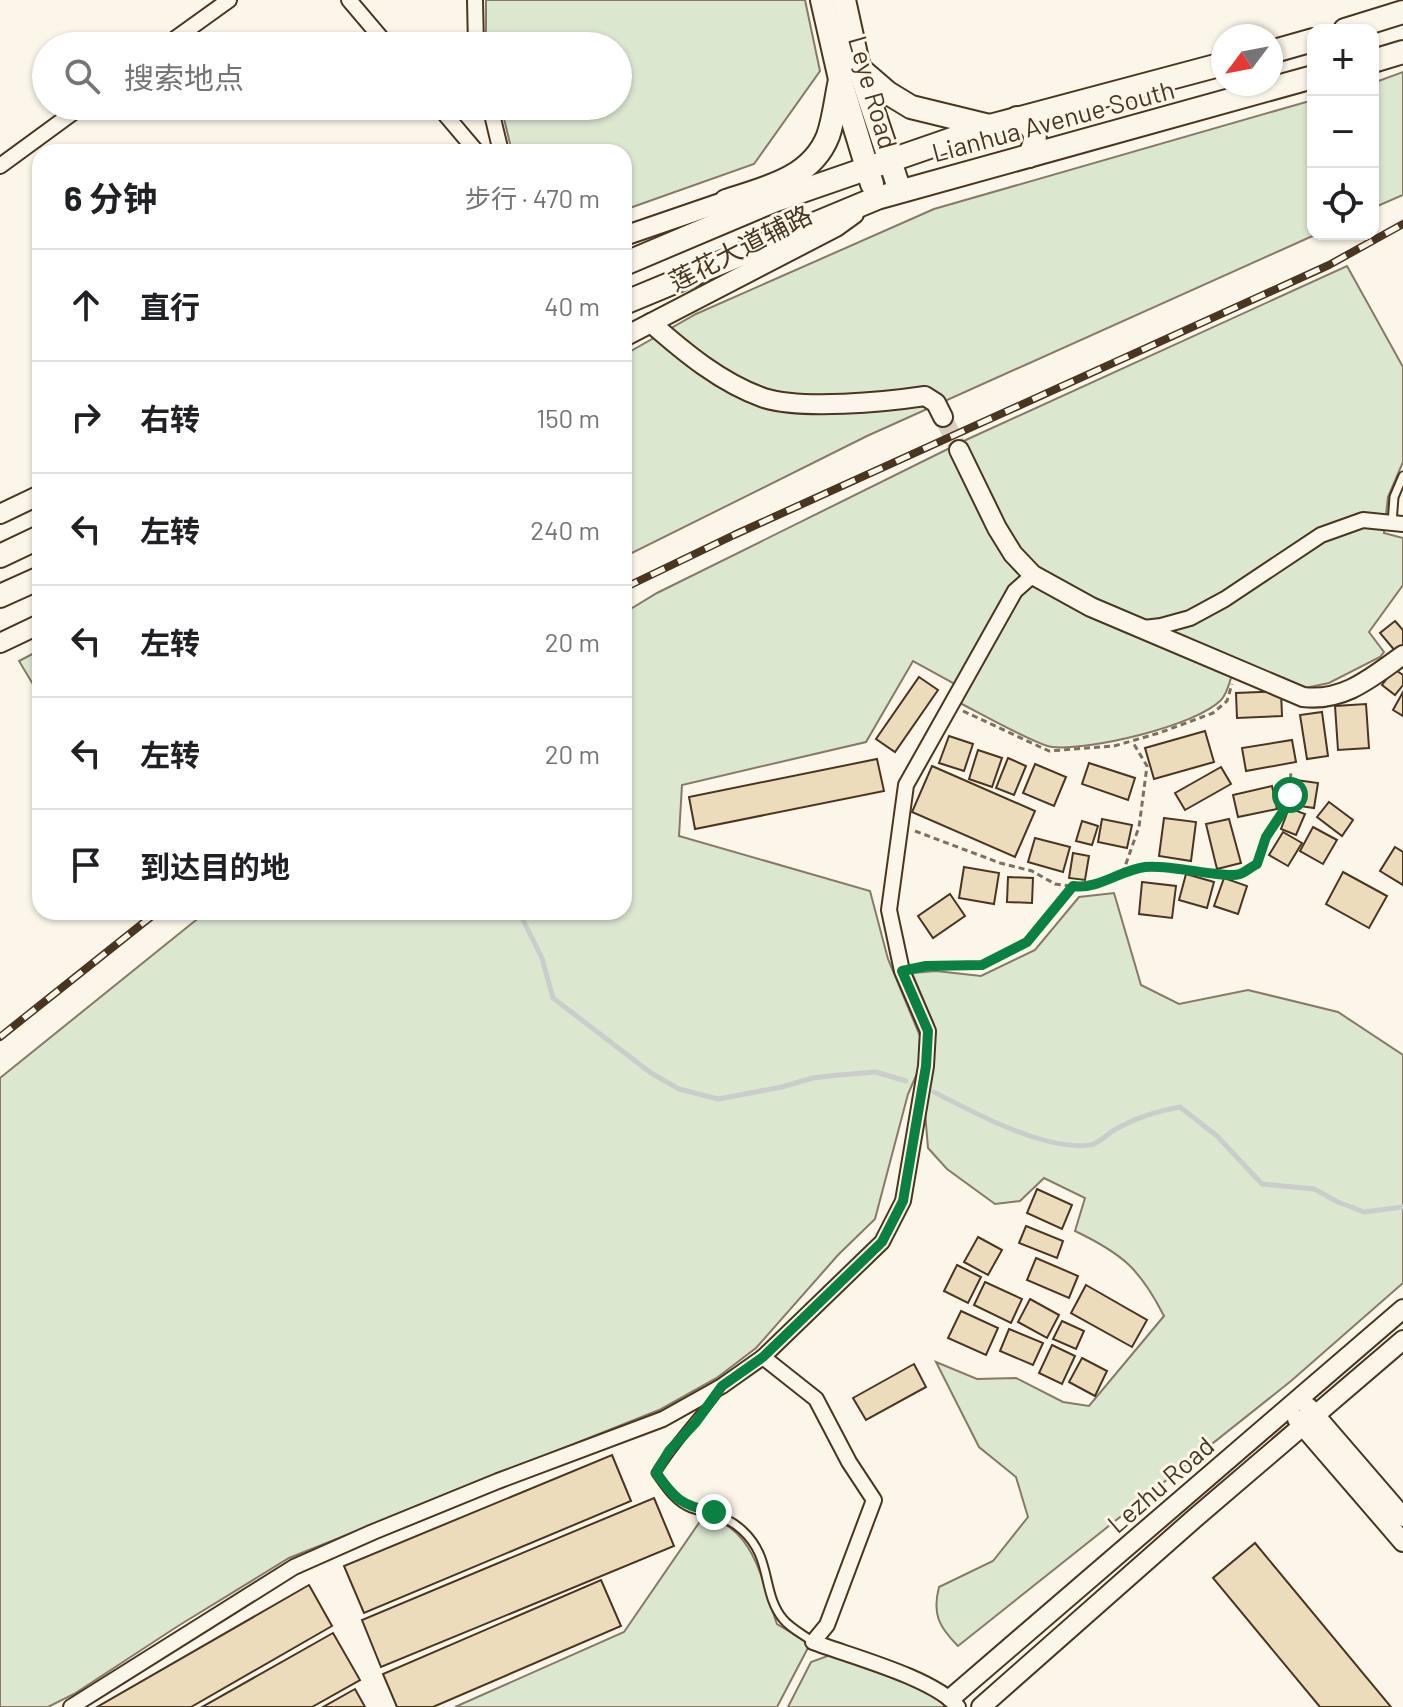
<!DOCTYPE html>
<html lang="zh">
<head>
<meta charset="utf-8">
<style>
	:root { --surface:#fff; --page:#f2f2f2; --text:#202124; --muted:#757577; --line:#e0e0e0 }
	body { margin:0; font-family:Barlow,"Noto Sans SC",sans-serif; background:var(--page); color:var(--text) }
	.controls { position:absolute; right:24px; top:24px; display:grid; overflow:hidden; border-radius:16px; box-shadow:0 2px 6px #0004 }
	.controls button { width:72px; height:72px; display:grid; place-items:center; padding:0; border:0; border-bottom:2px solid var(--line); background:var(--surface); color:var(--text); font:40px sans-serif }
	.compass { position:absolute; left:1211px; top:24px; width:72px; height:72px; border-radius:50%; background:var(--surface); box-shadow:0 2px 6px #0004; rotate:238deg }
	.stop { position:absolute; width:24px; height:24px; margin:-18px; border:6px solid #0b8043; border-radius:50%; background:#fff }
	.stop.end { background:#0b8043; border-color:#fff; box-shadow:0 2px 8px #0008 }
	.list { margin:0; padding:0; list-style:none }
	h2 { display:flex; justify-content:space-between; align-items:center; height:104px; margin:0; padding:0 32px; font-size:34px }
	h2 small { font-size:26px; font-weight:400; color:var(--muted) }
	.list li { display:grid; grid-template-columns:52px 1fr auto; gap:24px; align-items:center; box-sizing:border-box; height:112px; padding:0 32px; border-top:2px solid var(--line) }
	.list b { display:block; font-size:30px; white-space:nowrap }
	.list em { font-size:26px; font-style:normal; color:var(--muted) }
	.icon { flex:none; width:44px; height:44px; fill:none; stroke:currentColor; stroke-width:2; stroke-linecap:round; stroke-linejoin:round }
	.map { position:relative; flex:none; width:1403px; height:1707px; overflow:hidden }
	.search { position:absolute; background:var(--surface); box-shadow:0 2px 6px #0004; left:32px; top:32px; width:600px; height:88px; display:flex; align-items:center; gap:20px; box-sizing:border-box; padding:0 28px; border-radius:44px; color:var(--muted); font-size:30px }
	.panel { position:absolute; background:var(--surface); box-shadow:0 2px 6px #0004; left:32px; top:144px; width:600px; height:776px; border-radius:24px }
	.map>svg:first-child { display:block }
	.green { fill:#dce7d0; stroke:#887966; stroke-width:2 }
	.lines { fill:none; stroke-linecap:round; stroke-linejoin:round }
	.stream { stroke:#c9cecd; stroke-width:5 }
	.building { fill:#ecdcbc; stroke:#4a3520; stroke-width:2 }
	.tertiary-tunnel { stroke:#d8cfc1; stroke-width:18; stroke-dasharray:18 9; stroke-linecap:butt }
	.service-casing { stroke:#4a3520; stroke-width:11 }
	.minor-casing { stroke:#4a3520; stroke-width:18 }
	.tertiary-casing { stroke:#4a3520; stroke-width:22 }
	.primary-casing { stroke:#4a3520; stroke-width:26 }
	.path { stroke:#7f6f5c; stroke-width:3; stroke-dasharray:6 4; stroke-linecap:butt }
	.service { stroke:#fbf6e9; stroke-width:7 }
	.minor { stroke:#fbf6e9; stroke-width:14 }
	.tertiary { stroke:#fbf6e9; stroke-width:18 }
	.primary { stroke:#fbf6e9; stroke-width:22 }
	.rail-casing { stroke:#4a3520; stroke-width:8 }
	.rail { stroke:#fbf6e9; stroke-width:5; stroke-dasharray:15; stroke-linecap:butt }
	.route { stroke:#0b8043; stroke-width:10 }
	.labels { text-anchor:middle; dominant-baseline:central; stroke-width:6; stroke-linejoin:round; paint-order:stroke }
	.street-label { font-size:26px; fill:#4a3520; stroke:#fbf6e9 }
</style>
</head>
<body>
<div class="map">
<svg width="1403" height="1707" viewBox="0 0 1403 1707">
	<rect width="100%" height="100%" fill="#fbf6e9"/>
	<!-- green -->
	<g class="green">
		<path d="M486,0H805L820,71L754,164L624,210V152H512L501,106H618V46H486Z"/>
		<path d="M1403,72V195L1373,208V83Z"/>
		<path d="M1313,100V234H1317L867,436L624,557V355L696,314L934,209Z"/>
		<path d="M1347,266L1403,367V462L1388,497L1384,533L1403,538V585L1369,632L1384,652L1380,657L1329,683L1301,689L1236,661C1232,672 1229,692 1221,700C1196,726 1088,751 1052,747C1036,745 976,711 958,702L966,690L913,661L866,742L682,785L679,836L870,891L888,959L920,1036L919,1069L908,1094L875,1219L838,1255L756,1348L718,1377L659,1410L289,1558L178,1626L74,1694L48,1707H0V1078L206,912H624V613L657,593L968,439Z"/>
		<path d="M40,650V696L19,661Z"/>
		<path d="M1114,893L1141,985L1179,1004L1248,990L1338,1012L1403,1055V1283L1291,1381L958,1646C939,1627 932,1614 939,1587L993,1561L1028,1517L1016,1477L979,1447L936,1362L977,1379L1016,1378L1063,1402L1089,1406L1164,1316C1140,1269 1123,1254 1075,1231L1085,1198L1044,1178L1020,1201L995,1204L947,1169L928,1148L925,1112L934,1025L912,973L936,971L981,976L1035,950L1079,897Z"/>
		<path d="M703,1517C754,1523 763,1585 777,1624L810,1644L777,1707H455L624,1632Z"/>
		<path d="M833,1654L890,1675L943,1701L947,1707H788L811,1662Z"/>
	</g>
	<g class="lines">
		<!-- stream -->
		<g class="stream">
			<path d="M519,912L542,958L553,998L651,1073L679,1089L718,1099L782,1087L813,1078L838,1075L876,1072L906,1081"/>
			<path d="M934,1092C975,1113 1044,1151 1090,1145C1099,1144 1108,1133 1116,1129C1137,1117 1157,1111 1180,1107L1217,1136L1262,1184L1314,1189L1338,1202L1364,1212L1403,1207"/>
		</g>
	</g>
	<!-- building -->
	<g class="building">
		<path d="M1395,621L1403,630V646L1396,652L1380,633Z"/>
		<path d="M1394,669L1403,675V685L1395,695L1382,685Z"/>
		<path d="M919,677L938,690L895,752L876,739Z"/>
		<path d="M1281,691L1282,716L1237,718L1236,693Z"/>
		<path d="M1403,692V716L1393,710Z"/>
		<path d="M1366,704L1369,748L1338,750L1335,706Z"/>
		<path d="M1322,712L1328,756L1307,759L1300,715Z"/>
		<path d="M1205,731L1214,762L1154,779L1145,748Z"/>
		<path d="M949,736L973,744L964,771L939,763Z"/>
		<path d="M1292,740L1296,762L1246,771L1242,748Z"/>
		<path d="M978,750L1002,758L992,787L969,779Z"/>
		<path d="M1008,758L1026,766L1014,795L996,788Z"/>
		<path d="M877,759L884,791L695,829L689,797Z"/>
		<path d="M1089,763L1135,778L1128,800L1082,784Z"/>
		<path d="M1035,764L1066,777L1054,806L1023,793Z"/>
		<path d="M932,766L1035,811L1015,857L912,812Z"/>
		<path d="M1221,767L1231,784L1185,810L1175,793Z"/>
		<path d="M1296,780L1318,783L1314,808L1293,805Z"/>
		<path d="M1272,786L1277,809L1238,817L1233,795Z"/>
		<path d="M1329,802L1353,820L1342,836L1317,817Z"/>
		<path d="M1289,808L1305,814L1296,835L1281,829Z"/>
		<path d="M1164,818L1196,822L1191,861L1159,856Z"/>
		<path d="M1102,819L1132,825L1127,848L1098,842Z"/>
		<path d="M1229,819L1241,863L1217,869L1206,824Z"/>
		<path d="M1082,821L1098,826L1092,845L1076,841Z"/>
		<path d="M1313,827L1337,840L1323,864L1300,851Z"/>
		<path d="M1283,832L1302,843L1288,866L1269,855Z"/>
		<path d="M1035,838L1070,847L1063,872L1028,862Z"/>
		<path d="M1395,847L1403,852V885L1380,871Z"/>
		<path d="M1073,853L1089,856L1085,880L1069,878Z"/>
		<path d="M964,867L999,873L994,904L959,898Z"/>
		<path d="M1343,872L1387,896L1369,928L1326,904Z"/>
		<path d="M1186,874L1214,882L1207,908L1179,900Z"/>
		<path d="M1008,877L1033,878L1032,903L1007,902Z"/>
		<path d="M1224,878L1247,886L1238,914L1214,906Z"/>
		<path d="M1142,882L1176,886L1172,918L1139,914Z"/>
		<path d="M950,894L965,916L933,938L918,916Z"/>
		<path d="M1037,1189L1072,1205L1062,1229L1027,1213Z"/>
		<path d="M1026,1226L1063,1241L1057,1258L1019,1243Z"/>
		<path d="M978,1237L1002,1250L988,1275L964,1262Z"/>
		<path d="M1036,1258L1078,1276L1069,1298L1027,1280Z"/>
		<path d="M957,1265L981,1277L968,1303L944,1291Z"/>
		<path d="M985,1282L1022,1299L1011,1323L974,1305Z"/>
		<path d="M1086,1285L1147,1320L1132,1347L1071,1313Z"/>
		<path d="M1030,1299L1059,1315L1047,1338L1018,1322Z"/>
		<path d="M961,1311L998,1328L986,1355L948,1338Z"/>
		<path d="M1062,1321L1084,1331L1076,1349L1053,1339Z"/>
		<path d="M1009,1329L1043,1343L1033,1365L1000,1351Z"/>
		<path d="M1052,1345L1075,1356L1062,1384L1039,1373Z"/>
		<path d="M1082,1358L1107,1371L1095,1396L1069,1382Z"/>
		<path d="M914,1364L926,1387L866,1420L853,1398Z"/>
		<path d="M612,1455L631,1501L364,1613L344,1566Z"/>
		<path d="M654,1498L674,1546L381,1667L362,1620Z"/>
		<path d="M1255,1543L1391,1707H1320L1213,1578Z"/>
		<path d="M601,1580L621,1626L433,1707H397L383,1674Z"/>
		<path d="M309,1585L332,1626L191,1707H97Z"/>
		<path d="M333,1633L360,1680L312,1707H202Z"/>
		<path d="M355,1689L365,1707H323Z"/>
	</g>
	<g class="lines">
		<!-- tertiary-tunnel -->
		<path class="tertiary-tunnel" d="M943,417L959,450"/>
		<defs>
			<g id="service">
				<path d="M1392,523L1394,497L1403,476"/>
				<path d="M717,1393C697,1420 673,1444 656,1473C666,1487 675,1502 691,1508C710,1515 726,1515 742,1530C773,1558 761,1592 783,1619C790,1628 804,1635 813,1642"/>
			</g>
			<g id="minor">
				<path d="M349,0L388,46"/>
				<path d="M475,0L476,46"/>
				<path d="M165,46L229,0"/>
				<path d="M438,106L477,152"/>
				<path d="M490,106L501,152"/>
				<path d="M0,166L82,106"/>
				<path d="M1144,628L1161,626L1190,618L1225,599L1321,535L1363,520L1403,524"/>
				<path d="M71,1707L294,1567L373,1532L498,1481L663,1419L722,1386L763,1357"/>
				<path d="M958,1707C934,1678 850,1656 813,1642L827,1625L874,1500L849,1462L816,1399L763,1357L882,1242L903,1201L926,1066L928,1031L902,971L889,910L906,785L1015,591L1033,575"/>
			</g>
			<g id="tertiary">
				<path d="M624,236L726,201"/>
				<path d="M651,323C684,352 721,383 764,398C802,410 885,402 925,396L936,403L943,417"/>
				<path d="M624,337L836,227L854,214"/>
				<path d="M959,450L997,528L1013,554L1033,575L1091,607L1303,697C1344,702 1372,677 1403,655"/>
				<path d="M0,514L40,495"/>
				<path d="M0,643L40,624"/>
				<path d="M1308,1407L1403,1517"/>
				<path d="M1297,1419L1403,1542"/>
				<path d="M951,1698L1403,1309"/>
				<path d="M981,1707L1195,1518L1403,1340"/>
			</g>
			<g id="primary">
				<path d="M822,0L840,79L872,184"/>
				<path d="M844,0L859,68L900,191"/>
				<path d="M1345,30L1403,12"/>
				<path d="M1271,52L1313,40"/>
				<path d="M1373,61L1403,52"/>
				<path d="M859,68L888,93L911,107L989,126"/>
				<path d="M1017,118C1037,127 1039,137 1029,156"/>
				<path d="M726,201C765,188 811,179 828,136C834,119 836,98 840,80"/>
				<path d="M624,264L773,201L990,126L1223,64"/>
				<path d="M624,303L877,198L1313,77"/>
				<path d="M0,556L40,537"/>
				<path d="M0,596L40,578"/>
			</g>
		</defs>
		<!-- service casing -->
		<use href="#service" class="service-casing"/>
		<!-- minor casing -->
		<use href="#minor" class="minor-casing"/>
		<!-- tertiary casing -->
		<use href="#tertiary" class="tertiary-casing"/>
		<!-- primary casing -->
		<use href="#primary" class="primary-casing"/>
		<!-- path -->
		<g class="path">
			<path d="M963,711L1049,751L1114,746L1159,733L1213,713L1227,701L1232,684"/>
			<path d="M915,831L1000,863L1032,871L1055,884L1085,888L1123,872L1139,827L1147,766L1132,741"/>
			<path d="M1123,872L1145,867L1173,866L1237,875L1257,864C1259,856 1261,847 1265,839C1279,808 1289,809 1291,771"/>
			<path d="M917,968L982,965L1027,942L1073,886"/>
		</g>
		<!-- service -->
		<use href="#service" class="service"/>
		<!-- minor -->
		<use href="#minor" class="minor"/>
		<!-- tertiary -->
		<use href="#tertiary" class="tertiary"/>
		<!-- primary -->
		<use href="#primary" class="primary"/>
		<defs>
			<g id="rail">
				<path d="M624,588L734,535L1329,265L1403,224"/>
				<path d="M0,1037L157,912"/>
			</g>
		</defs>
		<!-- rail casing -->
		<use href="#rail" class="rail-casing"/>
		<!-- rail -->
		<use href="#rail" class="rail"/>
	</g>
	<g class="lines">
		<!-- route -->
		<path class="route" d="M714,1512C682,1506 675,1499 656,1473L669,1451L696,1422L722,1386L763,1357L882,1242L903,1201L926,1066L928,1031L902,971L926,966L982,965L1027,942L1073,886C1098,890 1120,870 1145,867C1170,864 1225,879 1240,874C1246,872 1251,867 1257,864L1266,837L1282,813L1290,795"/>
	</g>
	<g class="labels">
		<!-- street labels -->
		<g class="street-label">
			<text transform="translate(874 92) rotate(74)">Leye Road</text>
			<text transform="translate(1053 120) rotate(-15)">Lianhua Avenue South</text>
			<text transform="translate(740 247) rotate(-27)">莲花大道辅路</text>
			<text transform="translate(1160 1484) rotate(-41)">Lezhu Road</text>
		</g>
	</g>
</svg>
<div class="controls">
<button>+</button>
<button>−</button>
<button><svg class="icon" aria-label="locate" viewBox="0 0 24 24"><circle cx="12" cy="12" r="6"/><path d="M12 2v4M12 18v4M2 12h4M18 12h4"/></svg></button>
</div>
<svg class="compass" viewBox="-18 -18 36 36"><path d="M0-13l5 13h-10z" fill="#e53935"/><path d="M0 13l5-13h-10z" fill="#757577"/></svg>
<div class="stop" style="left:1290px;top:795px"></div>
<div class="stop end" style="left:714px;top:1512px"></div>
<div class="search"><svg class="icon" aria-label="search" viewBox="0 0 24 24"><circle cx="10" cy="10" r="6"/><path d="M15 15l6 6"/></svg>搜索地点</div>
<section class="panel">
<h2>6 分钟<small>步行 · 470 m</small></h2>
<ul class="list">
<li><svg class="icon" aria-label="ahead" viewBox="0 0 24 24"><path d="M12 20V5M6 11l6-6 6 6"/></svg><div><b>直行</b></div><em>40 m</em></li>
<li><svg class="icon" aria-label="right" viewBox="0 0 24 24"><path d="M7 20v-9h11M14 6l5 5-5 5"/></svg><div><b>右转</b></div><em>150 m</em></li>
<li><svg class="icon" aria-label="left" viewBox="0 0 24 24"><path d="M17 20v-9H6M10 6l-5 5 5 5"/></svg><div><b>左转</b></div><em>240 m</em></li>
<li><svg class="icon" aria-label="left" viewBox="0 0 24 24"><path d="M17 20v-9H6M10 6l-5 5 5 5"/></svg><div><b>左转</b></div><em>20 m</em></li>
<li><svg class="icon" aria-label="left" viewBox="0 0 24 24"><path d="M17 20v-9H6M10 6l-5 5 5 5"/></svg><div><b>左转</b></div><em>20 m</em></li>
<li><svg class="icon" aria-label="arrive" viewBox="0 0 24 24"><path d="M6 21V4h12l-3 4 3 4H6"/></svg><div><b>到达目的地</b></div></li>
</ul>
</section>
</div>
</body>
</html>
